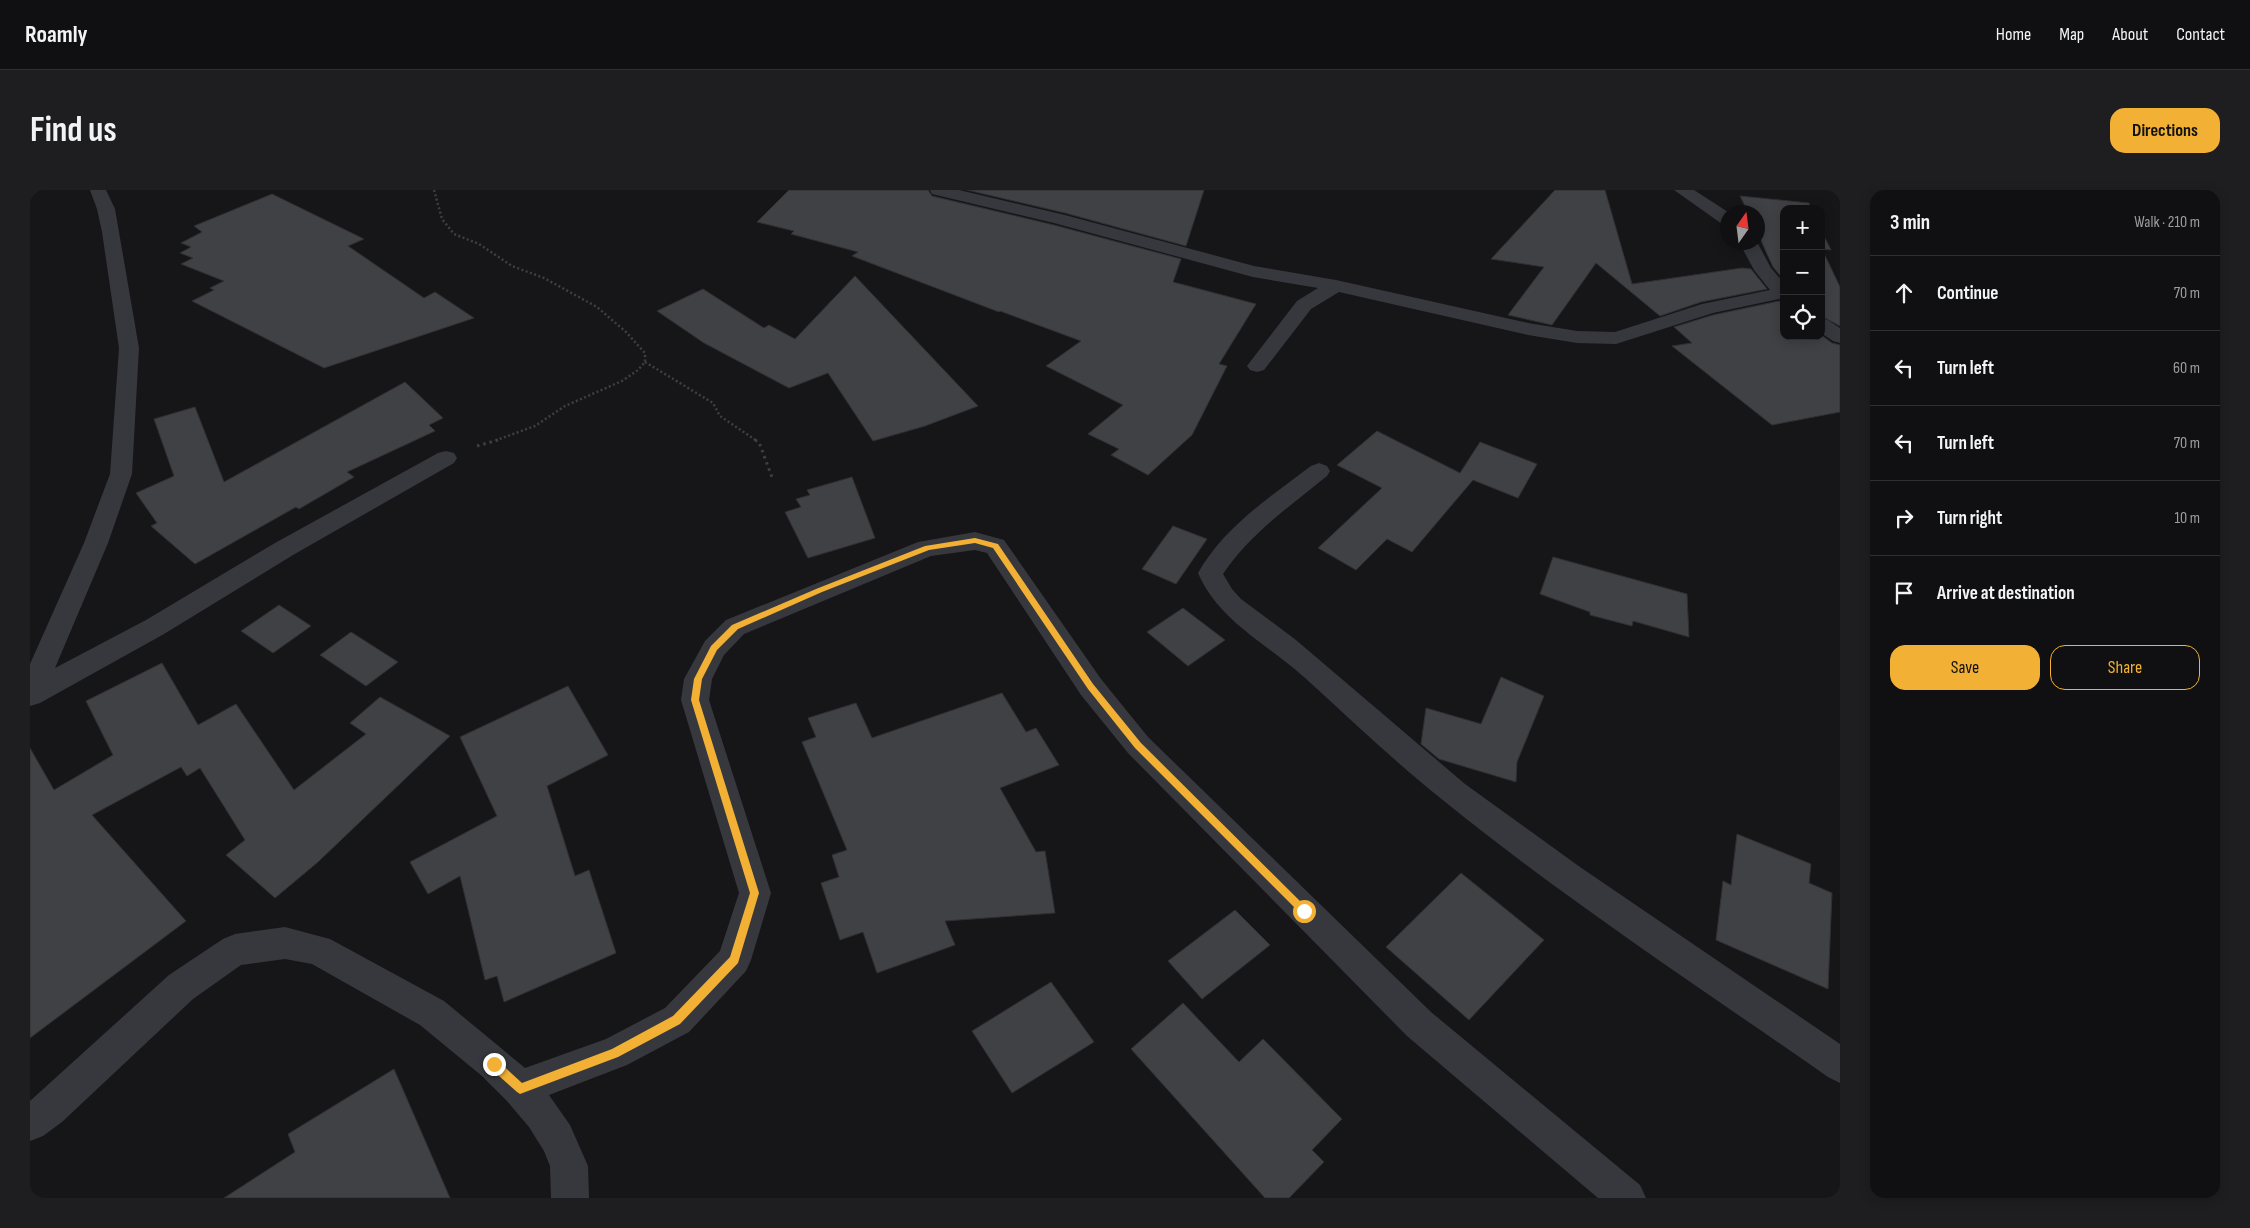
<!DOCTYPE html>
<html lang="en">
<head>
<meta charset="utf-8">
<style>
	:root { --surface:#101012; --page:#1e1e20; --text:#f1f3f6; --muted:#9c9d9f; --line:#303032; --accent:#f2b134 }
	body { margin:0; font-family:"Sofia Sans Condensed",sans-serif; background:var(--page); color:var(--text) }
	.controls { position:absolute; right:15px; top:15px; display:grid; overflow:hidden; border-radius:10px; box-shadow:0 2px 12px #0003 }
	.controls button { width:45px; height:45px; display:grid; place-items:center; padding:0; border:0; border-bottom:1px solid var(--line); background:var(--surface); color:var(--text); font:25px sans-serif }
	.compass { position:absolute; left:1690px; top:15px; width:45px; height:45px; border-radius:50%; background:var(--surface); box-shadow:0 2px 12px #0003; rotate:14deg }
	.stop { position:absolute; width:15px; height:15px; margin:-11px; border:4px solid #f2b134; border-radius:50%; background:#fff }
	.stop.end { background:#f2b134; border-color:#fff; box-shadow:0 1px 5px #0008 }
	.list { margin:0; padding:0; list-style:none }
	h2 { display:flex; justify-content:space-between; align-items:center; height:65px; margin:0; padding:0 20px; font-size:21px }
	h2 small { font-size:16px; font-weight:400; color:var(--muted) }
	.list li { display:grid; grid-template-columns:32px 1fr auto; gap:15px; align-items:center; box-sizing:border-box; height:75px; padding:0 20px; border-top:1px solid var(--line) }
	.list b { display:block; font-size:19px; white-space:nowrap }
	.list em { font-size:16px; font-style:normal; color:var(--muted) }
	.actions { display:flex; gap:10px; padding:15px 20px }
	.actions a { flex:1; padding:11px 0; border:1px solid var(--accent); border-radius:15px; text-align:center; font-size:18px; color:var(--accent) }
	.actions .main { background:var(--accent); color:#111 }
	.icon { flex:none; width:28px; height:28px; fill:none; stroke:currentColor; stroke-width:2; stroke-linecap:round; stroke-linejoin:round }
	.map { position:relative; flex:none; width:1810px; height:1008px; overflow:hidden; border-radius:15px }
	header { display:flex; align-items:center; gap:30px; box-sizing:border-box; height:70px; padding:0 25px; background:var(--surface); border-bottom:1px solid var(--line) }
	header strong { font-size:24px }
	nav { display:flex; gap:28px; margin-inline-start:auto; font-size:18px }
	.intro { display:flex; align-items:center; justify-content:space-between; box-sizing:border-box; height:120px; padding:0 30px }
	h1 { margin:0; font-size:35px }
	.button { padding:12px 22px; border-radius:15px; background:var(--accent); color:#111; font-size:18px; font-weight:700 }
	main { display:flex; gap:30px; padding:0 30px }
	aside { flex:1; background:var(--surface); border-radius:15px; box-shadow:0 2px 12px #0003 }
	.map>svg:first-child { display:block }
	.building { fill:#404145; stroke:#303034 }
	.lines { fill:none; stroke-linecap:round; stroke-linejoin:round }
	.path-far1 { stroke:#3d3f44; stroke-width:2.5; stroke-dasharray:2 2.5; stroke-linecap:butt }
	.path { stroke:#3d3f44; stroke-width:3; stroke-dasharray:2.5 4; stroke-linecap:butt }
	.minor { fill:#37383d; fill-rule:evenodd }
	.route { fill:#f2b134 }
</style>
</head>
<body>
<header>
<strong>Roamly</strong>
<nav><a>Home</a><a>Map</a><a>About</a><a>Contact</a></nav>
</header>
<div class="intro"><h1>Find us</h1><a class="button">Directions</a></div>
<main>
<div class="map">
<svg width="1810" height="1008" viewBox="0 0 1810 1008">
	<rect width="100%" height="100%" fill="#161618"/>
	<!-- building -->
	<g class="building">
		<path d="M759,0H898L902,6L1024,35L1151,69L1143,92L1226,114L1189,174L1197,176L1162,245L1118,285L1081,265L1089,259L1058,244L1093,215L1016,176L1051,151L970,121L969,122L822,66L828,62L761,44L764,41L727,32Z"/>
		<path d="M937,0H1174L1156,56L1035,23Z"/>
		<path d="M1525,0H1575L1602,94L1712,78L1721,79L1737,99L1671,112L1630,126L1566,73L1522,135L1478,125L1514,77L1461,69Z"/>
		<path d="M242,4L334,49L318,56L394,108L405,102L444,128L294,178L162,111L184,100L180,98L194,91L151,74L163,68L150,63L161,57L151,53L172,42L164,36Z"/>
		<path d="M1710,6L1779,13L1781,19H1754V90L1743,77L1728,44V22H1718Z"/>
		<path d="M1791,40L1801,60L1792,59L1810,97V136L1791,126Z"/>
		<path d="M825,86L948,216L895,236L843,251L798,183L759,198L674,153L627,121L673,99L734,138L739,135L765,149Z"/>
		<path d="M1749,111L1754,113V146L1791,145L1802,153L1810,155V222L1742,235L1642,156L1662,153L1644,137L1683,125Z"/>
		<path d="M375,192L413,228L399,235L405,241L317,282L324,287L269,319L266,317L165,374L121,336L127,333L106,303L144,286L124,229L165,217L194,292Z"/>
		<path d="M1347,241L1430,283L1450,252L1507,274L1488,308L1443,290L1382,362L1357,349L1326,380L1288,358L1352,298L1307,275Z"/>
		<path d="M822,287L845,348L778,368L755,322L771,317L766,309L780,305L777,300Z"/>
		<path d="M1143,336L1177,349L1146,394L1112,379Z"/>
		<path d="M1523,367L1657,404L1659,447L1603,431L1602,436L1560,425V422L1510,404Z"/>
		<path d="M249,415L281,436L243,463L211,441Z"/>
		<path d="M1153,418L1195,450L1158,476L1117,442Z"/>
		<path d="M321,442L368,472L336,496L290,465Z"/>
		<path d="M132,473L168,535L206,514L264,600L336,544L320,533L350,507L420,546L288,672L245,708L196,665L215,650L170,578L157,586L151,577L62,625L156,731L0,848V558L24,600L83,565L56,511Z"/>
		<path d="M1471,487L1514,506L1487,572L1486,592L1409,569L1391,554L1396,518L1451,534Z"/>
		<path d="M538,496L578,565L517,596L545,686L559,680L586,763L474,812L467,786L455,790L430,686L398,704L380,672L467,626L430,547Z"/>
		<path d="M972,503L996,542L1006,538L1029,575L970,598L1006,662L1015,661L1025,723L915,731L925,755L847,783L833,742L810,750L791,693L809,687L802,665L817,660L772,552L786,547L778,528L826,513L842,548Z"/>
		<path d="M1707,644L1781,674L1779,693L1802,703L1798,799L1686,750L1693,691L1701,695Z"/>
		<path d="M1431,683L1514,750L1439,830L1356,757Z"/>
		<path d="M1205,720L1240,755L1172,809L1138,771Z"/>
		<path d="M1021,792L1064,852L982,903L942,841Z"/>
		<path d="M1153,813L1209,872L1233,849L1312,929L1282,960L1294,972L1259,1008H1235L1101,859Z"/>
		<path d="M364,879L420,1008H194L265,962L258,944Z"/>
	</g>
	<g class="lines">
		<!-- path-far1 -->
		<g class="path-far1">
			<path d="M404,0L412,29L424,44L449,54L482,76L514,88L567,117L596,142L615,163V172L608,180L592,191L535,216L505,236L464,251"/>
			<path d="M615,172L683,213L690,226L727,251"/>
		</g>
		<!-- path -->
		<g class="path">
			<path d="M725,250L729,252L743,290"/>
			<path d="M447,256L468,250"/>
		</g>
		<!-- minor -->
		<g class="minor">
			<path d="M60,0H76L85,19L109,158L102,284L78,353L25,478L116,430L245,353L408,263L416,261L424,263L427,268L424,273L263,365L134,444L10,513L0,516V474L54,353L80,284L89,158L72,42L67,19Z"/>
			<path d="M900,0H929L1035,25L1224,76L1306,90L1498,133L1547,141L1585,142L1672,114L1740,100L1724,80L1709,52H1727L1741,78L1754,93V111L1749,109L1683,123L1586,154L1547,153L1498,145L1309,102L1281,119L1234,180L1227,182L1220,180L1217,176L1220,172L1267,111L1288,98L1223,87L1024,33L902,4Z"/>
			<path d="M1644,0H1664L1698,22V35L1692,34Z"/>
			<path d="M1791,128L1798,130L1810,138V153L1803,151L1791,143Z"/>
			<path d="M1289,273L1297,276L1300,281L1297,286C1260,316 1220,344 1193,384L1202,399L1211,409L1266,450L1435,594L1550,677L1810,854V893L1798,887C1669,797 1536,710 1414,611C1365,572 1320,529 1274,487C1237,454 1188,430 1168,383C1194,337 1240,307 1281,276Z"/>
			<path d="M945,342L974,350L1071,489L1118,547L1401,822L1610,995L1616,1008H1568L1377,846L1098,563L1051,505L957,363L945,360L901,366L714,444L694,465L682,489L679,510L741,703L721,770L716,781L659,842L597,875L519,905L540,935L558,976L559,1008H521L520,976L514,961L499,937L477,911L452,886L390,835L282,774L255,769L211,775L163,809L32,932L13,946L0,951V911L139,785L193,749L205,744L255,737L300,749L414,811L495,878L576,849L635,818L690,761L709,703L651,510L654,489L675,451L696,430L888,352Z"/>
		</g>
	</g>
	<!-- route -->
	<path class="route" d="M945,348L968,354L1063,494L1111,553L1277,718V724H1271L1105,558L1058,499L963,358L945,353L899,360L792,402L708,439L687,460L672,489L669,510L729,703L708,773L650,834L588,867L490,904L487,902L460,878V871H468L492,893L582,859L643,826L700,767L720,703L661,510L664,489L681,456L702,435L786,399L895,356Z"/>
</svg>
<div class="controls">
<button>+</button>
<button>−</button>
<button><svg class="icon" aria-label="locate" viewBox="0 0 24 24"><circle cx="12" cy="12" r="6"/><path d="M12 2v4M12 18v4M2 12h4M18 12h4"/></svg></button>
</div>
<svg class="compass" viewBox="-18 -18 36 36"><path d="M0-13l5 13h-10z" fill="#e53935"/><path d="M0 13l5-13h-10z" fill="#9c9d9f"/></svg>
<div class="stop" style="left:1274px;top:721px"></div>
<div class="stop end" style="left:464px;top:874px"></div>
</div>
<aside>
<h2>3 min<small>Walk · 210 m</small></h2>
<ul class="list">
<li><svg class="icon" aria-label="ahead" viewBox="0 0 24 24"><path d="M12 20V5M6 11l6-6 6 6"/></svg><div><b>Continue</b></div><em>70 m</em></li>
<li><svg class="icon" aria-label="left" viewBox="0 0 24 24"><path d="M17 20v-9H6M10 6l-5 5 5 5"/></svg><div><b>Turn left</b></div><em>60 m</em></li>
<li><svg class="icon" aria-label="left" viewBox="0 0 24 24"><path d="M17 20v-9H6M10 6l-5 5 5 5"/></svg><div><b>Turn left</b></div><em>70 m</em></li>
<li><svg class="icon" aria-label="right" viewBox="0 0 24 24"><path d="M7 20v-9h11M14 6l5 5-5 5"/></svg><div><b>Turn right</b></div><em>10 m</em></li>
<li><svg class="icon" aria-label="arrive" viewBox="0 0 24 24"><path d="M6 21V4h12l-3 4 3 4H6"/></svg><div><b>Arrive at destination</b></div></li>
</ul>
<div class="actions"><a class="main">Save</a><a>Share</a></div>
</aside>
</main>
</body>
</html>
